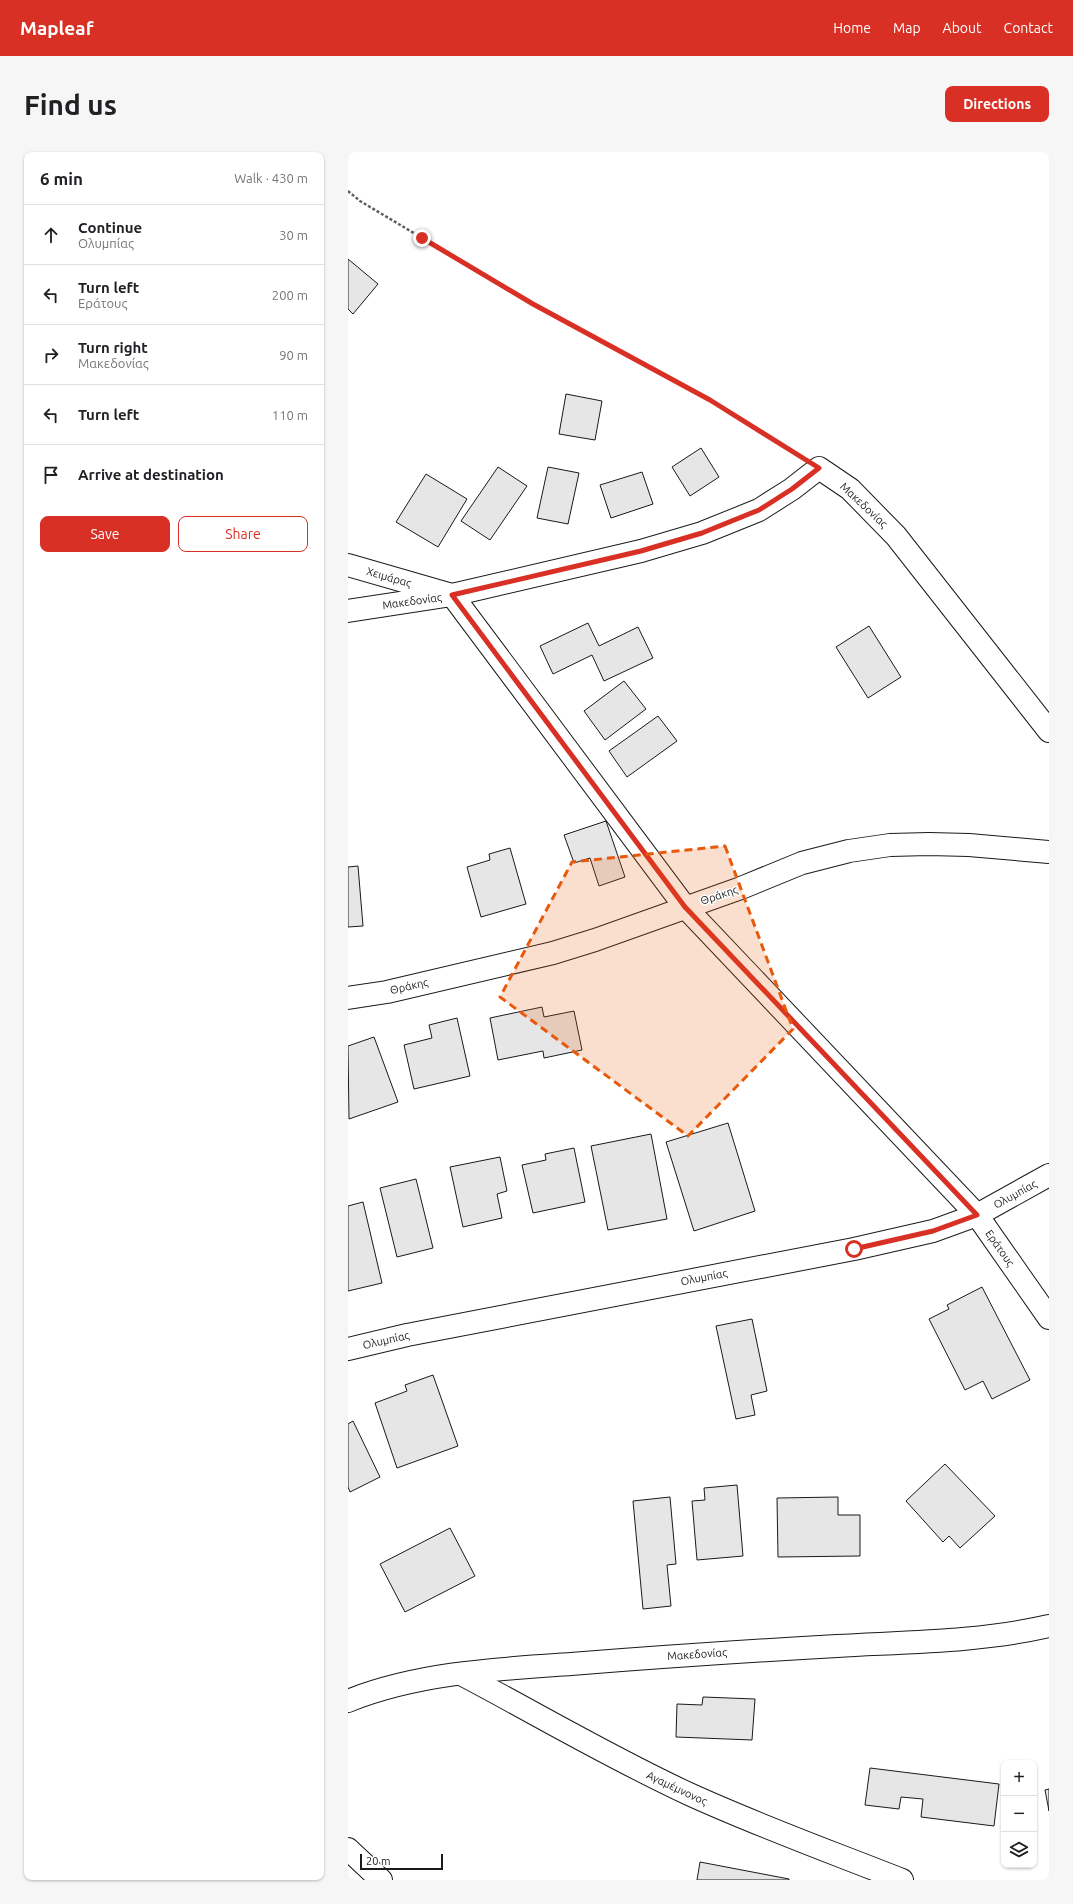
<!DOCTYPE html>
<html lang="en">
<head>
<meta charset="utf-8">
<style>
	:root { --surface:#fff; --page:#f6f6f6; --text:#202124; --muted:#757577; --line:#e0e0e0; --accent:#d93025 }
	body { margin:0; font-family:Ubuntu,sans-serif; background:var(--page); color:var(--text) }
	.controls { position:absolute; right:12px; bottom:12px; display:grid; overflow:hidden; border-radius:8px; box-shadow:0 1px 3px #0004 }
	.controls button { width:36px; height:36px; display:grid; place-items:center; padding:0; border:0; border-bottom:1px solid var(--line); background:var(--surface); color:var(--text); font:20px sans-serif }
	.scale { position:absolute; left:12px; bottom:10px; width:83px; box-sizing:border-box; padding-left:4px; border:2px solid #1a1a1a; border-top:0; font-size:11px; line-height:14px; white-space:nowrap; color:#1a1a1a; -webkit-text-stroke:3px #fff; paint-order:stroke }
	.stop { position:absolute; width:12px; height:12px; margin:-9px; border:3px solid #d93025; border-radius:50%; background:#fff }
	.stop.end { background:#d93025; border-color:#fff; box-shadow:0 1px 4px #0008 }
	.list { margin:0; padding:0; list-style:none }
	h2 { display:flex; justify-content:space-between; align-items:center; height:52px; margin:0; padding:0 16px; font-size:17px }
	h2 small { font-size:13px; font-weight:400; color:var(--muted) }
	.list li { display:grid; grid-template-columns:26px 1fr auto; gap:12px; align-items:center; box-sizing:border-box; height:60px; padding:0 16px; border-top:1px solid var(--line) }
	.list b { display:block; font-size:15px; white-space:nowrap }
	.list p { margin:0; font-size:13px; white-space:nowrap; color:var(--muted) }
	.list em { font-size:13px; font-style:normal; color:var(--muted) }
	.actions { display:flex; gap:8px; padding:12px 16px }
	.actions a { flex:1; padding:9px 0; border:1px solid var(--accent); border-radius:8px; text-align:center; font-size:14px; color:var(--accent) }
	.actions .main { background:var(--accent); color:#fff }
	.icon { flex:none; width:22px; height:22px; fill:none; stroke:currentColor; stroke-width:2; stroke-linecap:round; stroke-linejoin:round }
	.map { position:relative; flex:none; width:701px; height:1728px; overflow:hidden; border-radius:8px }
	header { display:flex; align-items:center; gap:24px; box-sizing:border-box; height:56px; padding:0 20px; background:var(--accent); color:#fff }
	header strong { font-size:19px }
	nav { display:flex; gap:22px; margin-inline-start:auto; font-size:14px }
	.intro { display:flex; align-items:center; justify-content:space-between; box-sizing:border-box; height:96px; padding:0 24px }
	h1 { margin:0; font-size:28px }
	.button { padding:10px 18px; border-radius:8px; background:var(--accent); color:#fff; font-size:14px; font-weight:700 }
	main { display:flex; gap:24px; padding:0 24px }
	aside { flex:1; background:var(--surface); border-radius:8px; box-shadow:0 1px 3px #0004 }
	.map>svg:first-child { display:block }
	.building { fill:#e6e6e6; stroke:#1a1a1a }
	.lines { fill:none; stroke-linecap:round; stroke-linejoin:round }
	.street-casing { stroke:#1a1a1a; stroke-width:24 }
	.path { stroke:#5f5f5f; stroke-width:2.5; stroke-dasharray:3 2; stroke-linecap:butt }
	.street { stroke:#fff; stroke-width:22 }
	.route { stroke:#d93025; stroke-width:5 }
	.marked { fill:#e8590c; fill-opacity:0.2; stroke:#e8590c; stroke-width:3; stroke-dasharray:8 5; stroke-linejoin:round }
	.labels { text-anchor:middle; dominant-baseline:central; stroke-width:3; stroke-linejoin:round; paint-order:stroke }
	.street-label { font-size:11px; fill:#1a1a1a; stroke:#fff }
</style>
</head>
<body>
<header>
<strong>Mapleaf</strong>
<nav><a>Home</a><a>Map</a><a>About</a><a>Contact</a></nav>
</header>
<div class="intro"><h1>Find us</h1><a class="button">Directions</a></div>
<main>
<aside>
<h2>6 min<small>Walk · 430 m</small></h2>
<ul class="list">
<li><svg class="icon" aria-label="ahead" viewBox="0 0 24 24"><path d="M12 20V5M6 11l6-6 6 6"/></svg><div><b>Continue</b><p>Ολυμπίας</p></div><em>30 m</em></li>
<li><svg class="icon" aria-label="left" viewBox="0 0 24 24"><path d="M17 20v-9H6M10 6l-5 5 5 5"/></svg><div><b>Turn left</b><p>Εράτους</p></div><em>200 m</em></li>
<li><svg class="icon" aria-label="right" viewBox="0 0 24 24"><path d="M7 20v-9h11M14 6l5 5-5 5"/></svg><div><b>Turn right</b><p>Μακεδονίας</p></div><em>90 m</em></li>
<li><svg class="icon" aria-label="left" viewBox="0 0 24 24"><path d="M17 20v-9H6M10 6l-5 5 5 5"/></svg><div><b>Turn left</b></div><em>110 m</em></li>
<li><svg class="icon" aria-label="arrive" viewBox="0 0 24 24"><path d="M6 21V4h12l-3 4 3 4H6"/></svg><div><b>Arrive at destination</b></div></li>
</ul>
<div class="actions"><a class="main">Save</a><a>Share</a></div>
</aside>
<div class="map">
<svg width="701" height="1728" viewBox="0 0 701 1728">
	<rect width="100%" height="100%" fill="#fff"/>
	<!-- building -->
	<g class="building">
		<path d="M0,107L30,132L5,162L0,157Z"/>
		<path d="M218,242L254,249L247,288L211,282Z"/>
		<path d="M353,296L371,325L342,344L324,315Z"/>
		<path d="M150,315L179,334L142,388L113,369Z"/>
		<path d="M200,315L231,321L220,372L189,366Z"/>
		<path d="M294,320L305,352L263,366L252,333Z"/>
		<path d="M78,322L119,347L90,395L48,370Z"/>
		<path d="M240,471L251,494L290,475L305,506L256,529L244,503L205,522L192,494Z"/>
		<path d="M521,474L553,525L520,546L488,495Z"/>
		<path d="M276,529L298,557L257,588L236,559Z"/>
		<path d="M310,564L329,589L279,625L261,599Z"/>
		<path d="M258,669L277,725L251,734L242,706L226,711L216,683Z"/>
		<path d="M162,696L178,752L133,765L119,715L142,708L141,702Z"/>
		<path d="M10,714L15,774L0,775V715Z"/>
		<path d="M194,855L196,865L226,859L234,898L196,906L195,899L150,908L142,866Z"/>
		<path d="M109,866L122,924L66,937L56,893L84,886L81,873Z"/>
		<path d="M26,885L50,950L1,967L0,894Z"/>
		<path d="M380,971L407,1059L346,1079L318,990Z"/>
		<path d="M303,982L319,1067L260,1078L243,994Z"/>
		<path d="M226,996L237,1050L185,1061L174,1013L198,1008L197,1002Z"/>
		<path d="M152,1005L159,1039L149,1042L154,1066L115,1075L102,1015Z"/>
		<path d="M68,1027L85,1096L49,1105L32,1036Z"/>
		<path d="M15,1050L34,1131L0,1139V1054Z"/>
		<path d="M634,1135L682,1228L644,1247L635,1229L617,1238L581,1167L601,1157L599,1153Z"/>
		<path d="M404,1167L419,1239L403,1243L407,1263L388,1267L368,1174Z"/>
		<path d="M85,1223L110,1294L49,1316L27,1251L59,1239L57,1233Z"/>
		<path d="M5,1269L32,1325L2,1340L0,1335V1272Z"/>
		<path d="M597,1312L647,1364L612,1396L601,1384L595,1390L558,1349Z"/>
		<path d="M389,1333L395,1404L349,1408L344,1349L357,1348L356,1336Z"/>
		<path d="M322,1345L328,1412L319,1413L323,1454L295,1457L285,1349Z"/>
		<path d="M490,1345V1363H512V1404L430,1405L429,1346Z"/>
		<path d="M102,1376L127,1424L57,1460L32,1412Z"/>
		<path d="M355,1545L407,1547L404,1588L328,1585L329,1552L354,1553Z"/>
		<path d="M522,1616L651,1632L646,1674L573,1665L575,1647L553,1645L551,1657L517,1653Z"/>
		<path d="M701,1637V1659L697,1638Z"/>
		<path d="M352,1710L441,1727V1728H349Z"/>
	</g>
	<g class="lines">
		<defs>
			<g id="street">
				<path d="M0,413L104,443L337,755L629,1063L701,1166"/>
				<path d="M0,459L104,443L293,399L354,381L411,358L444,337L471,316L502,337L548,384L701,579"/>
				<path d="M0,846L39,840L205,801L247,788L393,736L454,711L501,699L542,693L581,692L621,693L701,700"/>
				<path d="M0,1197L59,1183L506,1097L585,1079L629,1063L701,1023"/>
				<path d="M113,1522C189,1562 263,1606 341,1642C411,1674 483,1700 554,1728"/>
				<path d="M0,1549C69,1521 149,1517 223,1512C312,1505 400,1499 489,1494C559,1490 632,1490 701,1474"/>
				<path d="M0,1697L33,1728"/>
			</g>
		</defs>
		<!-- street casing -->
		<use href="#street" class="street-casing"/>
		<!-- path -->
		<path class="path" d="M0,39L12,49L185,152L362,248L448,301"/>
		<!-- street -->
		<use href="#street" class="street"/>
	</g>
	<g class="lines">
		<!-- route -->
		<path class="route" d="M74,86L185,152L362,248L471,316L444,337L411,358L354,381L293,399L104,443L337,755L629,1063L585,1079L506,1097"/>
	</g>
	<!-- marked area -->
	<path class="marked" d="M377,694L445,877L340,984L152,845L224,710Z"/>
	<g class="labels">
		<!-- street labels -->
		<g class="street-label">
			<text transform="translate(516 353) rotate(43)">Μακεδονίας</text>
			<text transform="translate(41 425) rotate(16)">Χειμάρας</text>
			<text transform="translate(64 449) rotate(-8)">Μακεδονίας</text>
			<text transform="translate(371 743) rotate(-19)">Θράκης</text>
			<text transform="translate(61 834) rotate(-13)">Θράκης</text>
			<text transform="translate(667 1042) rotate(-29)">Ολυμπίας</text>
			<text transform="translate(652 1096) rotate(55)">Εράτους</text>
			<text transform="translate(356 1125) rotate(-11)">Ολυμπίας</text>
			<text transform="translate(38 1188) rotate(-13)">Ολυμπίας</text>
			<text transform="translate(349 1502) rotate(-4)">Μακεδονίας</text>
			<text transform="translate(329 1636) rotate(25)">Αγαμέμνονος</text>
		</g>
	</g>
</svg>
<div class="controls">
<button>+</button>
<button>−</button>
<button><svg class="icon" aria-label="layers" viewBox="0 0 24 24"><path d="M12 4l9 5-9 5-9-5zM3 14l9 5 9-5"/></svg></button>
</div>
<div class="scale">20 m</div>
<div class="stop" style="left:506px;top:1097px"></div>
<div class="stop end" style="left:74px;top:86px"></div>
</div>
</main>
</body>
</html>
